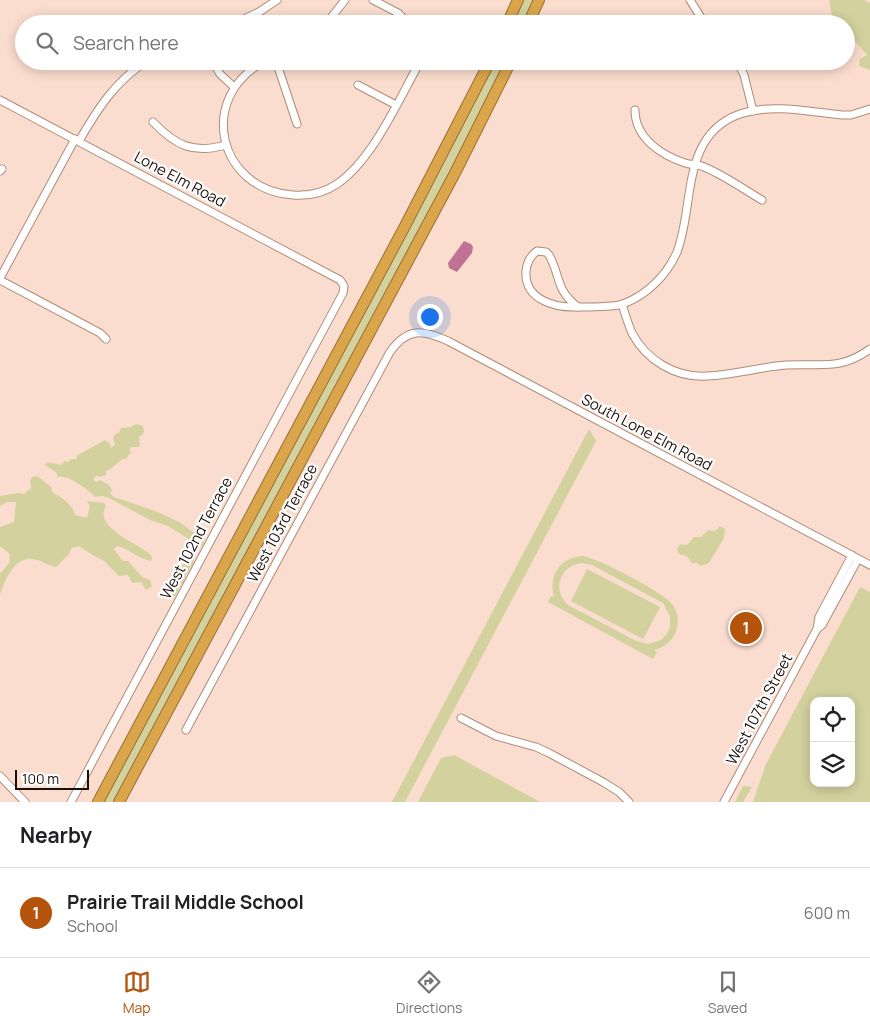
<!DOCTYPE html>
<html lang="en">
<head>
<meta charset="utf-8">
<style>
	:root { --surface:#fff; --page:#f6f6f6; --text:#202124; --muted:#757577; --line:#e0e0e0; --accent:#b45309 }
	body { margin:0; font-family:Manrope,sans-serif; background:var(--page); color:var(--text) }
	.controls { position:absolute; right:15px; bottom:15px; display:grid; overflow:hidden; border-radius:10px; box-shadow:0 2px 12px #0003 }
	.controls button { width:45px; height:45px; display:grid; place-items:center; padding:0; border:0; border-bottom:1px solid var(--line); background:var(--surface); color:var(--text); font:25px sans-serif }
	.scale { position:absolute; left:15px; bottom:12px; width:74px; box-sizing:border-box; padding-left:5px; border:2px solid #1b0f09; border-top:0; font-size:14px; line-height:18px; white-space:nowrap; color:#1b0f09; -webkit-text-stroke:4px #fff; paint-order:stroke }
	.you { position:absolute; left:429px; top:316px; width:18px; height:18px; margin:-12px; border:4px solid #fff; border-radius:50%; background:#1a73e8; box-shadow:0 0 0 8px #1a73e833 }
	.badge { display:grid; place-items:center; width:32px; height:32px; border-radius:50%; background:var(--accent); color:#fff; font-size:16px; font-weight:700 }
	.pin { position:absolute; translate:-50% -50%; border:2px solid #fff; box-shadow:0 1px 5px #0006 }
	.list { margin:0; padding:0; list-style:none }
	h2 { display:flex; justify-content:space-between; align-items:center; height:65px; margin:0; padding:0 20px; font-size:21px }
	h2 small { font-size:16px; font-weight:400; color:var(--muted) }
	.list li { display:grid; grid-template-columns:32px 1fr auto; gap:15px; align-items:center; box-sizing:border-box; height:90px; padding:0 20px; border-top:1px solid var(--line) }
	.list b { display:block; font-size:19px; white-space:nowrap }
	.list p { margin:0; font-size:16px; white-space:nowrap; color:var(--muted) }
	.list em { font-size:16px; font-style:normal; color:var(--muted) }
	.icon { flex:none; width:28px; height:28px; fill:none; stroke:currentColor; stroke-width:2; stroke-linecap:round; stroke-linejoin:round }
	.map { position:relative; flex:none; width:870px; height:802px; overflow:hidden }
	.search { position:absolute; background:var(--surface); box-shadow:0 2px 12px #0003; left:15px; right:15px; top:15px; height:55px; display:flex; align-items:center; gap:12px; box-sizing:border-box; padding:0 18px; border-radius:28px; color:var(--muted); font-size:19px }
	.sheet { height:155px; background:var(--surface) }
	nav { display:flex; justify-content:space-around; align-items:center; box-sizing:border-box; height:70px; border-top:1px solid var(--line); background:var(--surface); font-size:14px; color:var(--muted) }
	nav a { display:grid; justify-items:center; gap:2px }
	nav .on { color:var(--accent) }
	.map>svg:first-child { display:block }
	.green { fill:#d3d19e; fill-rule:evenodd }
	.water { fill:#bf7294 }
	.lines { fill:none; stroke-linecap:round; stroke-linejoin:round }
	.minor-casing { stroke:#ae8c7a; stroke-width:9 }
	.highway-casing { stroke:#987035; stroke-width:12 }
	.minor { stroke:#fff; stroke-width:7 }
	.highway { stroke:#dba54c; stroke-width:10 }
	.labels { text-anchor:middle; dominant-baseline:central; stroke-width:4.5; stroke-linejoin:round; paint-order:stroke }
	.street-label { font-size:15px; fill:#1b0f09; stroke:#fff }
</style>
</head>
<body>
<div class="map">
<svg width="870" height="802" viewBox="0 0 870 802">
	<rect width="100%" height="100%" fill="#faddce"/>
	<!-- green -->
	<g class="green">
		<path d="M522,0H534L523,24H512Z"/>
		<path d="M829,0H864L870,3V70L859,66L860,59L867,55L856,42L846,38V24H840L832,16Z"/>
		<path d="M494,61H506L460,154L114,802H102L416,215Z"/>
		<path d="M136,424L143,426L144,433L139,437L140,444L139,447H131L129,449L131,452L126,459H123C116,463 114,468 106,471V475L100,477L97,475L93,479L96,482L100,480L109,485L112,490L110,493L114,497L158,512L179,522L193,532L198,531L205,537L202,539L204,544C198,548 192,555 194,564C188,569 184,576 184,583H181L176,595L173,597L169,594L175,580L174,574C185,565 192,553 194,540L189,539L168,526L150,520L109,498L103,496L95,497C89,490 68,474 58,477L56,472L45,465L47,462L61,465L64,461L68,462L71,459H76L78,455L105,440L110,444L111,448L115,445L113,438L115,434L119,433L121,428L131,427Z"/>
		<path d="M589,429L596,441L405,802H392Z"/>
		<path d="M37,476L51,487L52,492C63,499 71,502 75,515L87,518L90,506L87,501L104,503L106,506C92,528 140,544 151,555L152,559L151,561C137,558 128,548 117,546L114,549L123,561H128L142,577L150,580L152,586L146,590L141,582L132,583L128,575L119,576L104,561L91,554L79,546L72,548L68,555L56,567C49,566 44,562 37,560C16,553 6,578 0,594V574L9,563L10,554L0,546V527L14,522L16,502H7L0,506V496L18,493L24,494L31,488L30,481L32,477Z"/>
		<path d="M720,526L725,529L724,538L709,563L701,566L697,563H692L687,556L679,554L677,549L680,544L687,545L694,537H701L708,530L715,531Z"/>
		<path d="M583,556C597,558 665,593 672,604C679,612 679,624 675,634C671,642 663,648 654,650L657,652L653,659L548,602L551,596L554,597C548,575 561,557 583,556ZM581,563L592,565L663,603L670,616V628L666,635L661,640L648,644L636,641L568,605C552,590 559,567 581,563Z"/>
		<path d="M587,569L660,607L643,639L571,601Z"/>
		<path d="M860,587L870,592V802H753L766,764ZM814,701H851V783H814Z"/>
		<path d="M454,755L540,802H418L441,758Z"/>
		<path d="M743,786L752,787L743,802H735Z"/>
	</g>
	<!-- water -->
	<path class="water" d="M464,241L471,244L473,247L472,253L457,272L449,268L448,263Z"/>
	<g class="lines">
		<defs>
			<g id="minor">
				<path d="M373,0L398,13L409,24"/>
				<path d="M690,0L705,24"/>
				<path d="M233,24L259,12L277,0"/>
				<path d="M326,24L345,0"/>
				<path d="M212,61L220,74L234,87"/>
				<path d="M265,61C196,97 218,190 293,195C309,196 324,193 337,184C371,161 397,104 416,69L418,61"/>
				<path d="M276,61L297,124"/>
				<path d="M737,61L744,75L753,111"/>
				<path d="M358,85L396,105"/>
				<path d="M0,100L340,280L344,286L343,293L71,802"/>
				<path d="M635,110C635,138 661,155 685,163C691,165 699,164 704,167C724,175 743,189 762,200"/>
				<path d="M153,122C176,146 193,154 226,145"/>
				<path d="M79,141C97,110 115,81 147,61"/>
				<path d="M0,171L2,169"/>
				<path d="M537,251L546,252L549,255C561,276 555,290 578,307C555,308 524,300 526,271C527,262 530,256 537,251Z"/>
				<path d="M0,278L75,139"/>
				<path d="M0,280L100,333L106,339"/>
				<path d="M622,304C625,314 628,324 632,333C647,361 676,378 707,376C734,375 760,367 786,365C820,363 840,371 870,349"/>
				<path d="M578,307C589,307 614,307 623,304C647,295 667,275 677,252C695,206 680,135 740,114C772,103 810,112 842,115H851L870,109"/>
				<path d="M817,629L822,625L858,559"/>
				<path d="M461,718L496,736L536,747L549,753L603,782L619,792L629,802"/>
				<path d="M186,730L390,352C407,328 422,329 448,341L870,565"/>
				<path d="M0,776L25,802"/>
				<path d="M724,802L817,629L819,617L852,555"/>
			</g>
			<g id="highway">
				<path d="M507,24L518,0"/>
				<path d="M528,24L539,0"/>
				<path d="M98,802L405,226L490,61"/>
				<path d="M119,802L455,173L511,61"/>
			</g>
		</defs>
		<!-- minor casing -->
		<use href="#minor" class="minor-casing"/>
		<!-- highway casing -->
		<use href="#highway" class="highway-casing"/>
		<!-- minor -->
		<use href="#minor" class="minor"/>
		<!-- highway -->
		<use href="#highway" class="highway"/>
	</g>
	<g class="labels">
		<!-- street labels -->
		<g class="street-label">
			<text transform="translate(180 179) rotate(28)">Lone Elm Road</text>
			<text transform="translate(647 432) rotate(28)">South Lone Elm Road</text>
			<text transform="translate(282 523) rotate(-62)">West 103rd Terrace</text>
			<text transform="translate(196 538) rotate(-62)">West 102nd Terrace</text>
			<text transform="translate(759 709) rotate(-62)">West 107th Street</text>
		</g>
	</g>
</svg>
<div class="controls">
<button><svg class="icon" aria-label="locate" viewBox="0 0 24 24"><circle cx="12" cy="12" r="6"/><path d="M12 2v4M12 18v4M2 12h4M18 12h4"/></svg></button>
<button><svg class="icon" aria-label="layers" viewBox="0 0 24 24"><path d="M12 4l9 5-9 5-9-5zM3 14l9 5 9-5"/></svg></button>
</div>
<div class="scale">100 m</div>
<div class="you"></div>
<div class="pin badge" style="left:746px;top:628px">1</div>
<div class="search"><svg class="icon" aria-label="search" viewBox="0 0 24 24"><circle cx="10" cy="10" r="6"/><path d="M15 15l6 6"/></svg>Search here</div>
</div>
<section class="sheet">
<h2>Nearby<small></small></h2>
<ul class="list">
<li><span class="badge">1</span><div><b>Prairie Trail Middle School</b><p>School</p></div><em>600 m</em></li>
</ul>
</section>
<nav>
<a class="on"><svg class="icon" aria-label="map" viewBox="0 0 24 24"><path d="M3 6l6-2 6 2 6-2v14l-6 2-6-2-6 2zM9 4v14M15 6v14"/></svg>Map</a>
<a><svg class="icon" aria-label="directions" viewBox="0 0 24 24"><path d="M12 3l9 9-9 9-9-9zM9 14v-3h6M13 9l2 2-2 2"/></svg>Directions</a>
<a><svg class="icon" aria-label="saved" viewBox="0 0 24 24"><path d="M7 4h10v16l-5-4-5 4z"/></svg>Saved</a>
</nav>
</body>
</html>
